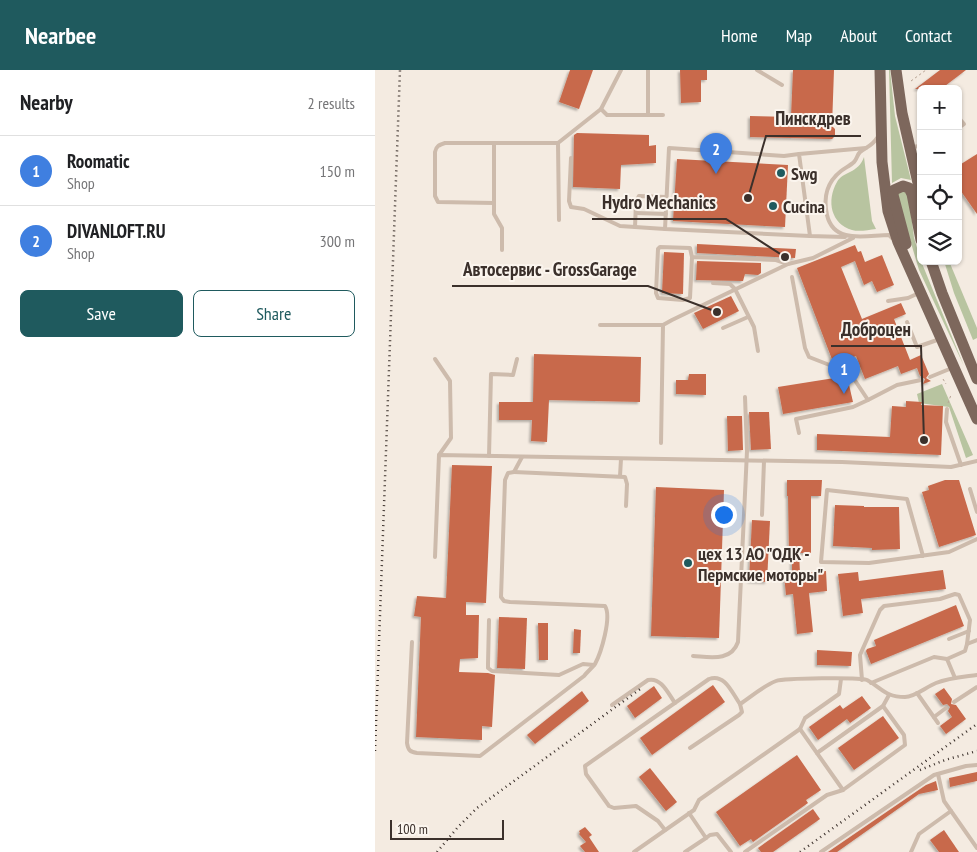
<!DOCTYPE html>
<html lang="en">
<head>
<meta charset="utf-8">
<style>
	:root { --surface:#fff; --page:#f6f6f6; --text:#202124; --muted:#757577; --line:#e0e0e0; --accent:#1f5a5e }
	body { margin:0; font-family:"PT Sans Narrow",sans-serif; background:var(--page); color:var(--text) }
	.controls { position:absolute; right:15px; top:15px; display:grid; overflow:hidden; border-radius:8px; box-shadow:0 1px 4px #0004 }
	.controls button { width:45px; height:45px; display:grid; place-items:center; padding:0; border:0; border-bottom:1px solid var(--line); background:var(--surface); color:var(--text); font:25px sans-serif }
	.scale { position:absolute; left:15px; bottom:12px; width:114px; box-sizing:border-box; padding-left:5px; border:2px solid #3b302b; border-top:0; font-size:14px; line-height:18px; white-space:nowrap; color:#3b302b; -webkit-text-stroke:4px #fbf5ee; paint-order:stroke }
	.you { position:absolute; left:348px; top:444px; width:18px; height:18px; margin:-12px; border:4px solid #fff; border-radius:50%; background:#1a73e8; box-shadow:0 0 0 8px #1a73e833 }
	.badge { display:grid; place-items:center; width:32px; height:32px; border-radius:50%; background:var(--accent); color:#fff; font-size:16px; font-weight:700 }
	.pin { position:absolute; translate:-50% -41px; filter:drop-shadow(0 1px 2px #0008) }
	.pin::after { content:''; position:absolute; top:26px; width:18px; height:15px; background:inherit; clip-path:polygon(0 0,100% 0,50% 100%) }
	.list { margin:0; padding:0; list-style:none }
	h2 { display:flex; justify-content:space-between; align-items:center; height:65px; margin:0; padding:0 20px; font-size:21px }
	h2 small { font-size:16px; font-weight:400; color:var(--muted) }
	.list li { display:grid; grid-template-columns:32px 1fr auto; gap:15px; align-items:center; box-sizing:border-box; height:70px; padding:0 20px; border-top:1px solid var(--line) }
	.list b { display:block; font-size:19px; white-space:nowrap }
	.list p { margin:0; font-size:16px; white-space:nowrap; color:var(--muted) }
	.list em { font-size:16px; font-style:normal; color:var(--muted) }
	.actions { display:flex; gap:10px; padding:15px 20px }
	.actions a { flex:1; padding:11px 0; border:1px solid var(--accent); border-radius:8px; text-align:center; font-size:18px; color:var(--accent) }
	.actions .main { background:var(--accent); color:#fff }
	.icon { flex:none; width:28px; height:28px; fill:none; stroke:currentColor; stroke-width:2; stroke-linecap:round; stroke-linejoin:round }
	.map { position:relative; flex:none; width:602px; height:782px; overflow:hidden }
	header { display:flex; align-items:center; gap:30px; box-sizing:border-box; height:70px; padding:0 25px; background:var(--accent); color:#fff }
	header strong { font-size:24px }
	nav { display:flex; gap:28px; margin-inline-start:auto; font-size:18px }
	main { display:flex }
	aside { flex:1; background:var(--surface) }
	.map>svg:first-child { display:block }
	.green { fill:#b8c4a0 }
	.building { fill:#c8694b; filter:url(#shadow) }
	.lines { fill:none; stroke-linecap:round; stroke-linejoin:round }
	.path { stroke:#b9a596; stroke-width:1; stroke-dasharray:2.5 2.5; stroke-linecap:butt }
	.lane { stroke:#cdbbac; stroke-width:4 }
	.primary { stroke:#7d675c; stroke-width:11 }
	.rail { stroke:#3b302b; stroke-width:2.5; stroke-dasharray:1 4; stroke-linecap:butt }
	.poi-dot { fill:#1f5a5e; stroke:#fbf5ee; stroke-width:2 }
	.labels { text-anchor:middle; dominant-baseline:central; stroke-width:4; stroke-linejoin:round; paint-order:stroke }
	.poi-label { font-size:18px; font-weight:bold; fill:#3b302b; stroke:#fbf5ee; text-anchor:start }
	.leader { fill:none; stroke:#3b302b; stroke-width:2 }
	.callout-dot { fill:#3b302b; stroke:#fbf5ee; stroke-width:2 }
	.callout-label { font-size:19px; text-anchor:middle; font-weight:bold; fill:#3b302b; stroke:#fbf5ee; stroke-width:4; stroke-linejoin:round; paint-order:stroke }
</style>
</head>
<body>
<header>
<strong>Nearbee</strong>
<nav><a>Home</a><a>Map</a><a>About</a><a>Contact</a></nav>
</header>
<main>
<aside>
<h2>Nearby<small>2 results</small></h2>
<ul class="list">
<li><span class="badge" style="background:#3f7fe0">1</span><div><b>Roomatic</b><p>Shop</p></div><em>150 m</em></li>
<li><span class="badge" style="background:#3f7fe0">2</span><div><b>DIVANLOFT.RU</b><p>Shop</p></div><em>300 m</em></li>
</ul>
<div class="actions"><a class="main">Save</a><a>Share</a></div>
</aside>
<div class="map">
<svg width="602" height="782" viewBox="0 0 602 782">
	<defs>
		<filter id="shadow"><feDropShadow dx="-2" dy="2" stdDeviation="1" flood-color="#0004"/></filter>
	</defs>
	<rect width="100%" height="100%" fill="#f4ebe1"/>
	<!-- green -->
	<g class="green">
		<path d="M514,0H515L520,46L536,110L526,108L517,113Z"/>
		<path d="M489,87L497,151L501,159C493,160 484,162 477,160C456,154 451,131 462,112C468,101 483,104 489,87Z"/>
		<path d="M527,121L532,122L534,127L539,168L546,191L589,296L544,200L523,129V123Z"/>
		<path d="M569,191H574L602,258V268L598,270L579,223Z"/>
		<path d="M567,314L598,385L591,388L574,337L544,333L542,324Z"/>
	</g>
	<!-- building -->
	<g class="building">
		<path d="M195,0H218L204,39L184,32Z"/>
		<path d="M305,0H332V10H326V32L306,33Z"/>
		<path d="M418,0H459L457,56L460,59V66L457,69L375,67V46L416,47Z"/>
		<path d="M565,0H591L566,19H540Z"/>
		<path d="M202,63L274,65V76L281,75V93L246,95L245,119L198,117L199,65Z"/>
		<path d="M602,84V144L583,117V96Z"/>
		<path d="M302,89L413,95L410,157L298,151Z"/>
		<path d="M322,174L421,179L420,188L322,183Z"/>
		<path d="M480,175L483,182L486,181L490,192L507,185L519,215L502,222L497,211L489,215L480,191L466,197L487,249L526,233L531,244L519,249L535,290L546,285L554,304L551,308L556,311L548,314L550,309L545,306L542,298L526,304L523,296L490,309L481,286L461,294L458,292L422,198Z"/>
		<path d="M289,182L309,183L308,224L287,223Z"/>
		<path d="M322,191L386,193V203L383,205L370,204L368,211L321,210Z"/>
		<path d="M356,226L364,241L328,259L319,243Z"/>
		<path d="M159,284L266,287L265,332L174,330L172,372L156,371L157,350H124V332H158Z"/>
		<path d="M314,304H331V325L301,324V310H313Z"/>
		<path d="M472,306L478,332L408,344L403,317Z"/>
		<path d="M531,331L547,332L546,335L568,336L566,385L442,380V364L515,367L517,336L531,337Z"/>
		<path d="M374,342H394L396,379L376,380Z"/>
		<path d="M352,346H367L368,380L353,381Z"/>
		<path d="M77,395L117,396L111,533L91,532V545H104L103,588L85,589L84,602L113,603L120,605L117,657L107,656V670L41,667L46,547L39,546L42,526L71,528Z"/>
		<path d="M412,410H447L446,426H436V483H424L425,503L451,501L452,521L434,523L438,562L422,564L418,524L411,525L409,505L417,504V483H414L413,426H412Z"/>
		<path d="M570,410H584L601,465L564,477L547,422L554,420L553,416Z"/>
		<path d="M281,417L349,420L344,568L276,566Z"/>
		<path d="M460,435L489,436V437H524L525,479L497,480V478L458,476Z"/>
		<path d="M377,450L395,451L392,512L374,511Z"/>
		<path d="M568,500L571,519L486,529L488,543L468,546L463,504L483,502L484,511Z"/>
		<path d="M581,535L589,556L496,594L491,581L492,579L501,576L499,570Z"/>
		<path d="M124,547L152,548L150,599L122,598Z"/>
		<path d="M163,553H173V590H164Z"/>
		<path d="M199,559L206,560L205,583H198Z"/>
		<path d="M442,580L477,582L476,596L442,595Z"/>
		<path d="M338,615L350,632L277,685L265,668Z"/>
		<path d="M279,616L287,628L260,648L252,636Z"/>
		<path d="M569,618L577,629L576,634L581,635L591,649L571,664L565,656L577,647L573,641L575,637L572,634L568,635L560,624Z"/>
		<path d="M207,621L214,631L160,674L152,665Z"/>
		<path d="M487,626L496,638L475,653L472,649L443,670L434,657L465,635L468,639Z"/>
		<path d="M508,646L524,668L479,700L463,678Z"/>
		<path d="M422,685L446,720L431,730L433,733L378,772L376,769L365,776L341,742Z"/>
		<path d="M275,698L302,732L291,741L264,707Z"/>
		<path d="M602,702V711L575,717L574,708Z"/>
		<path d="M561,711L563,720L544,724L462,782H453L551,715Z"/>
		<path d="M438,739L445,749L398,782H386L383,778Z"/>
		<path d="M210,757L217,765L214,767L224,782H210L205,776L211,772L204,764L205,763L204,761Z"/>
		<path d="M569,760L584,782H564L555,770Z"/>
	</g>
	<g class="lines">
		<!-- path -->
		<g class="path">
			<path d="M536,11L551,0"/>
			<path d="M568,309L571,314"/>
			<path d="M573,333L576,325"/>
		</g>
		<!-- lane -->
		<g class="lane">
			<path d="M382,0L407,15"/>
			<path d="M226,39L232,45H288"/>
			<path d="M273,45V0"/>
			<path d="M583,47L589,54L583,58"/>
			<path d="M502,68C498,75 492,77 485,82C482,85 482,89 479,92C476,95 470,98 466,101C452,112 448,127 452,145C459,175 492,165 514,165L517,168"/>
			<path d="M119,73V133L63,132L60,126V82C61,76 64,75 70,73H183"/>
			<path d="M535,77L546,76"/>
			<path d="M424,84L409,86L294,78L290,159L435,166"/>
			<path d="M196,88L194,131L196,137L209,139L245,156L290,159"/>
			<path d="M119,133V144L127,158V180"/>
			<path d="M261,143L291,144"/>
			<path d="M184,150L183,73L226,39L246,0"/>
			<path d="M260,157L261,132L264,126L291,127"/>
			<path d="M470,167L435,166L424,84L491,78"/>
			<path d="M317,187L315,178L285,177L283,179L281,223L283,228L308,230L315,228L317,187L401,190L413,194L438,188L478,168"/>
			<path d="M417,207L430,278L434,287L475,303L493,330L522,315L546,310"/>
			<path d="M338,213L355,214L360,219L379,257L383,281"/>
			<path d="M513,231L533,228L544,223"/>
			<path d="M532,252L542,277L565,269"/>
			<path d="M225,255H288"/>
			<path d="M348,258L373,247"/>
			<path d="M60,289L75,311L76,368L64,385"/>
			<path d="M555,307L577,298"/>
			<path d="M572,339L571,352L586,395"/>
			<path d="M424,363L421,349L478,337L493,330"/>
			<path d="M286,373L288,255L297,250L413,194"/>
			<path d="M114,386L116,304L138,305L142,289"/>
			<path d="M139,402L250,407L252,414L251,436"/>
			<path d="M245,406L246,389"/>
			<path d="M595,419L602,442"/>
			<path d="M387,445L389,391"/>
			<path d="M548,486L532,429L452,420L446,492L494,493L574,482L602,469"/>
			<path d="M60,487L64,385L467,392L576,397L602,391"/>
			<path d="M114,550L113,594V598L117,601L184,605L208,594L219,595"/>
			<path d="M574,569L594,561"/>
			<path d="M37,572L32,673C33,680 35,682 42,683L105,686L209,606C212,602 217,598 220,594C226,583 237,547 230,536L135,532L129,531L126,527L130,410L133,403L139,402L147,387"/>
			<path d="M592,574L602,570"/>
			<path d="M318,586C335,587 356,592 363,572L372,381L370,327"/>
			<path d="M487,610L485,585L505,540L509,536L565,529L580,524L584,525L595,550L592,574L590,581L572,589L580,608"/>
			<path d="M496,613L559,587L572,589"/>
			<path d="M542,623L563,653"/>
			<path d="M579,632L602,617"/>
			<path d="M237,635L273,610C286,607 293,623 300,633"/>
			<path d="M559,647L571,638"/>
			<path d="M425,659L468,720L530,675L529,665L508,636"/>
			<path d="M315,678L364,645L367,642L365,634C377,626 388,616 401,611C409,608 485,607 492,610C507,618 510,627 530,627C540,627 551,617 561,613C574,608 588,607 602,605"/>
			<path d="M442,683L508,636L514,625"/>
			<path d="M563,704L569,731L602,778"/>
			<path d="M314,743L331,768L335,765L342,764L356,782"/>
			<path d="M290,760L283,751L261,736L239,738L234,736L211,704L210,696L334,609C350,603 357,623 365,634"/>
			<path d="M259,782L319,740L324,730L425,659L430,648L464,624L466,609"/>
			<path d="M310,782L331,768"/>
			<path d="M370,782L452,725L468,720"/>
			<path d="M446,782L559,705L591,696L602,695"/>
			<path d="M536,782L544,764L576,741"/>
		</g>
		<!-- primary -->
		<g class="primary">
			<path d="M505,0L507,92L513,141L523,172L602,349"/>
			<path d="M521,0L527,43L546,126"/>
			<path d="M531,174L518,125L519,120L528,116L534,118L537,124L546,170"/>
			<path d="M556,191L567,223L602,309"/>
		</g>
		<!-- rail -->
		<g class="rail">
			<path d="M0,681L25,0"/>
			<path d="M545,700L570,690L602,681"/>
			<path d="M62,782L83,757L102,738L268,617"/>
			<path d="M425,782L602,654"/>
		</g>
	</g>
	<!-- markers -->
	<g class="poi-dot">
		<circle cx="406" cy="103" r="5"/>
		<circle cx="398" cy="136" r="5"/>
		<circle cx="313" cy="493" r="5"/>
	</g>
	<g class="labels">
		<!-- poi labels -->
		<g class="poi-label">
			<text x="416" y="103">Swg</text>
			<text x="408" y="136">Cucina</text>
			<text x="323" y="483">цех 13 АО "ОДК -<tspan x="323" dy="21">Пермские моторы"</tspan></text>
		</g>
	</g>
	<!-- callouts -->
	<path class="leader" d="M373 128L391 66H486M410 187L351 149H217M342 242L273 216H77M549 370L546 276H456"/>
	<g class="callout-dot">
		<circle cx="373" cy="128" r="5"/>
		<circle cx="410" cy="187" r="5"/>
		<circle cx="342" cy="242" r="5"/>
		<circle cx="549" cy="370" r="5"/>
	</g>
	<g class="callout-label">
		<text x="438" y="55">Пинскдрев</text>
		<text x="284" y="139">Hydro Mechanics</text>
		<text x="175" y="206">Автосервис - GrossGarage</text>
		<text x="501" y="266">Доброцен</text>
	</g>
</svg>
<div class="controls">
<button>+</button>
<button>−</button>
<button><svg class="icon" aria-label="locate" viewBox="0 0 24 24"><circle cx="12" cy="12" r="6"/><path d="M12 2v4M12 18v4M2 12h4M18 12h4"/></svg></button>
<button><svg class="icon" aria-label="layers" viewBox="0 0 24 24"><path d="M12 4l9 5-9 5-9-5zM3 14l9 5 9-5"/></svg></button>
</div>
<div class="scale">100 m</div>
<div class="you"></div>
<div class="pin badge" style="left:469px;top:324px;background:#3f7fe0">1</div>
<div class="pin badge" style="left:341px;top:104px;background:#3f7fe0">2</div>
</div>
</main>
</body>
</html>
